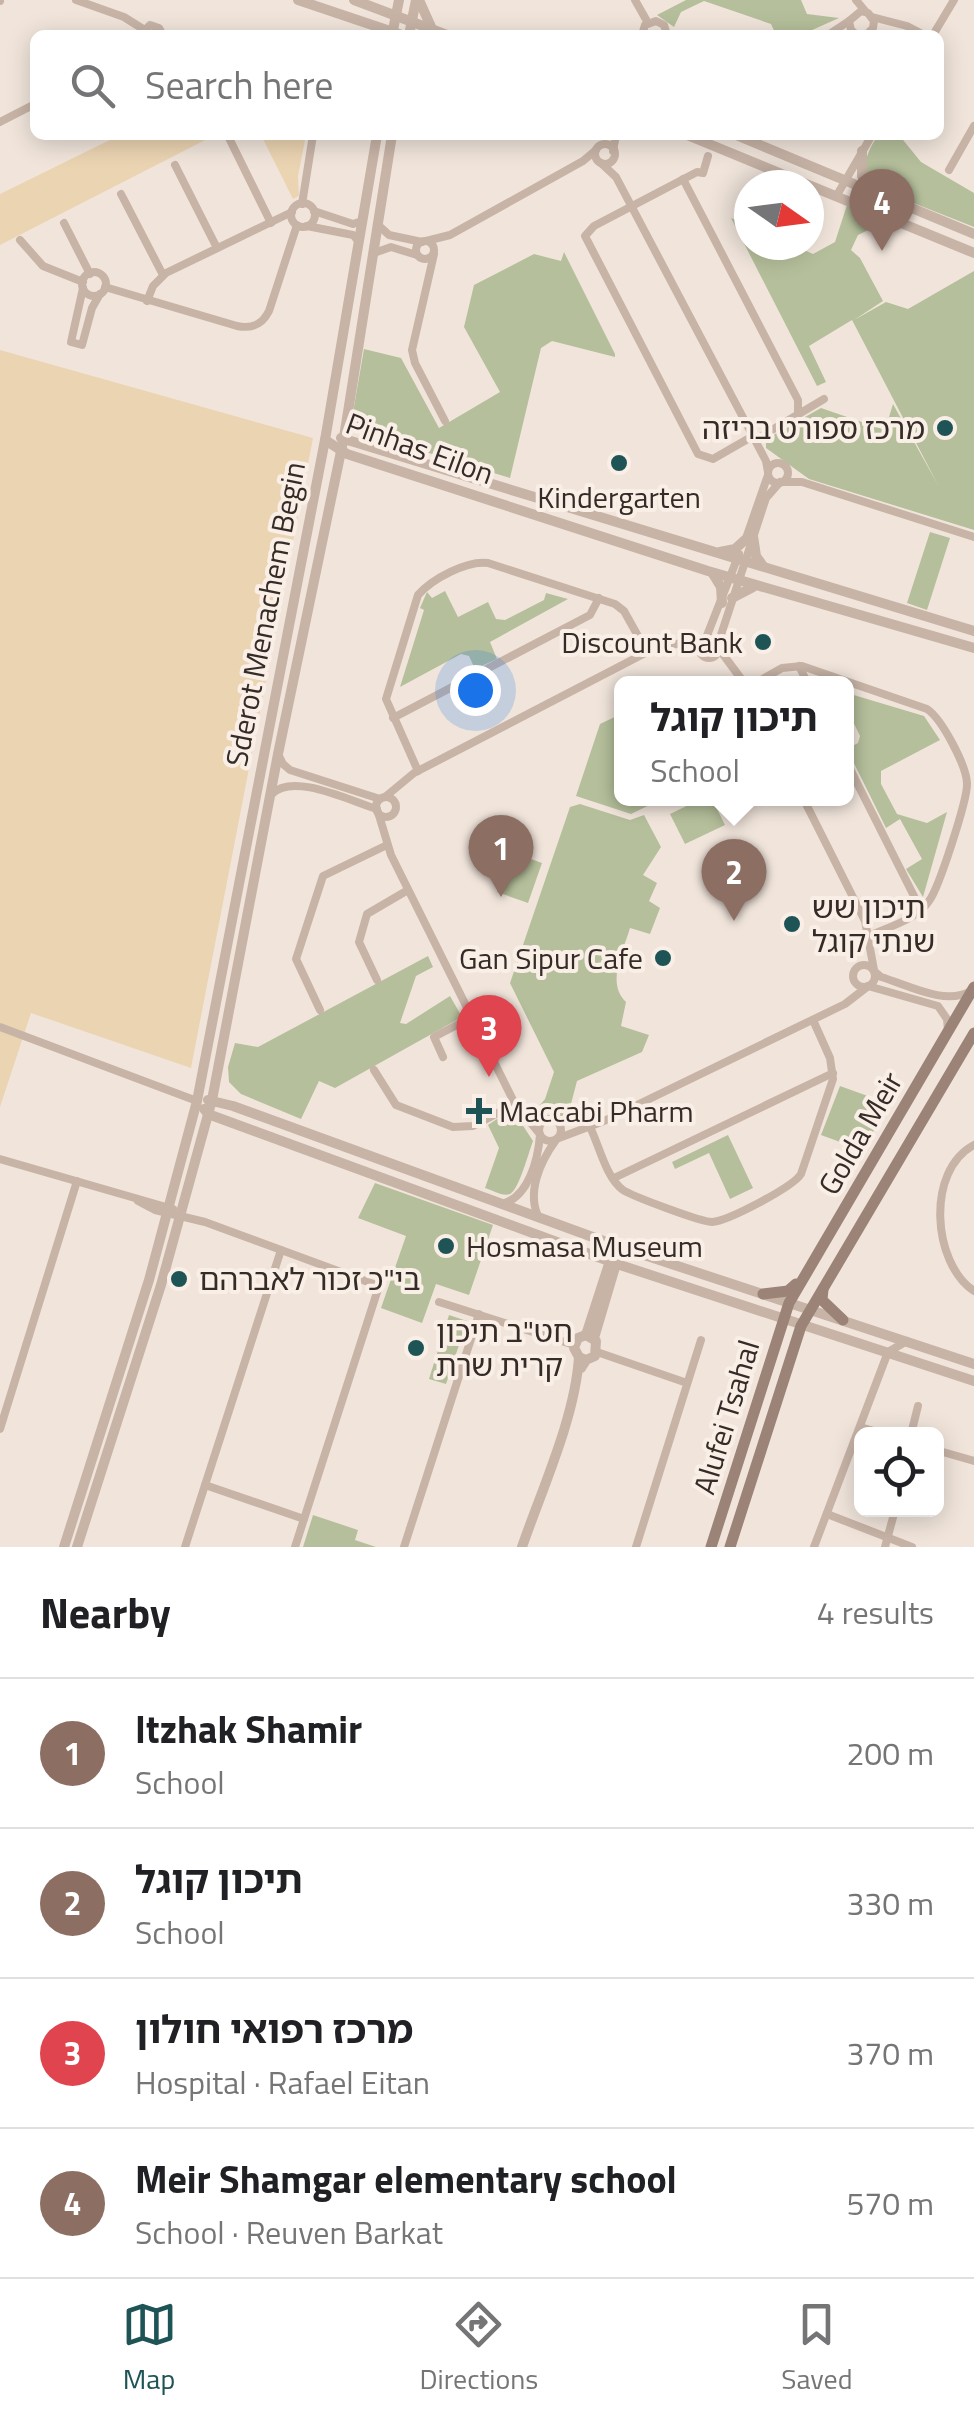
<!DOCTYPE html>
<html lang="en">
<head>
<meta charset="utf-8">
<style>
	:root { --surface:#fff; --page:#f2f2f2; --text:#202124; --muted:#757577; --line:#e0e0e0; --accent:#1e5455 }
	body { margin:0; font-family:"Titillium Web","Noto Sans Hebrew",sans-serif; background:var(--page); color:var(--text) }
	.controls { position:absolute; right:30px; bottom:30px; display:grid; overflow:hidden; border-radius:15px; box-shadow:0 5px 25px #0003 }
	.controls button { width:90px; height:90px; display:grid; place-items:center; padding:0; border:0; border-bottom:2px solid var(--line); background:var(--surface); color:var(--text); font:50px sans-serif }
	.compass { position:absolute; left:734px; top:170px; width:90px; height:90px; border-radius:50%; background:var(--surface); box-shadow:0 5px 25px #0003; rotate:104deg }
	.you { position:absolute; left:475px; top:690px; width:35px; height:35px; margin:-25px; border:8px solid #fff; border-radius:50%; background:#1a73e8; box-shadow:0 0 0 15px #1a73e833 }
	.badge { display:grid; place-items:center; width:65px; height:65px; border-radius:50%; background:var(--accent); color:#fff; font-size:32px; font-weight:700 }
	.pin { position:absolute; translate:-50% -82px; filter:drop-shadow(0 2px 5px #0008) }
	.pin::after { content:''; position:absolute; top:52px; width:35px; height:30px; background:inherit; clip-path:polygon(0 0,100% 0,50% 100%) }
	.popup { position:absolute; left:614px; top:676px; width:240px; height:130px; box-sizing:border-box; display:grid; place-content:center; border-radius:15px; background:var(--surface); filter:drop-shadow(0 2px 8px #0005); font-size:32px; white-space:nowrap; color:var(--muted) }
	.popup b { font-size:38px; color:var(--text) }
	.popup::after { content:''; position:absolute; left:50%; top:100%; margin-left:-20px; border:20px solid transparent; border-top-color:var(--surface) }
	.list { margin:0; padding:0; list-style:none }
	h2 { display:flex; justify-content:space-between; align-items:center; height:130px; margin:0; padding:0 40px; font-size:42px }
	h2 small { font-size:32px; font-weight:400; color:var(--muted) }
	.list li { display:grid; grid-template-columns:65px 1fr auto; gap:30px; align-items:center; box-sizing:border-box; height:150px; padding:0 40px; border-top:2px solid var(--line) }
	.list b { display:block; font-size:38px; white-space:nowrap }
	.list p { margin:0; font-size:32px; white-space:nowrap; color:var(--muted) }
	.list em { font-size:32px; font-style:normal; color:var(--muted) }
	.icon { flex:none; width:55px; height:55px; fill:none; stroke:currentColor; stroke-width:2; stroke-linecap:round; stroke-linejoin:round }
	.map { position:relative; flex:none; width:974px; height:1547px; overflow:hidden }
	.search { position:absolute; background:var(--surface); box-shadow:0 5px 25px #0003; left:30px; right:30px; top:30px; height:110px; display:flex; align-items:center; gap:25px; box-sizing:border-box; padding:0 35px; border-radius:15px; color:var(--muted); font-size:38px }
	.sheet { height:730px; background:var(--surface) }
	nav { display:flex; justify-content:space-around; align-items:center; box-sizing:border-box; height:140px; border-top:2px solid var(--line); background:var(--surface); font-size:28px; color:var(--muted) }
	nav a { display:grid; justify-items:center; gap:5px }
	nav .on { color:var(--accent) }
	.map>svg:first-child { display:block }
	.green { fill:#b5bf9b }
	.sand { fill:#ebd4b2 }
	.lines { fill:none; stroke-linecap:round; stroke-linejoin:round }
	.minor { stroke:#c8b4a7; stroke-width:8 }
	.tertiary { stroke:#c8b4a7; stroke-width:10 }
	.secondary { stroke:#9c8378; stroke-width:11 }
	.poi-dot { fill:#1e5455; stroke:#f9efe7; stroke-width:4 }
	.labels { text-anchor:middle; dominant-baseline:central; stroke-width:8; stroke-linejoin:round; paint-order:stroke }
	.poi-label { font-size:30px; fill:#352b27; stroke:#f9efe7; text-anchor:start }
	.street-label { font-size:30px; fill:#352b27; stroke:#f9efe7 }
</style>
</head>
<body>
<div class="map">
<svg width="974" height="1547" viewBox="0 0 974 1547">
	<rect width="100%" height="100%" fill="#f1e5db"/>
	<!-- green -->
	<g class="green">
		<path d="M686,0H801L807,14L839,18L801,35H776L771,24L704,1L681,12L674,27L657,15Z"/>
		<path d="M878,135H899L921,162L974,193V227L873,187C859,169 867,152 878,135Z"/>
		<path d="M847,205L884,222L858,235L851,250L860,258L883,301L854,320L886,302L908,309L974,271V530L809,479L766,448V439L821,408L885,430L893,404L938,485L852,320L809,346L826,382L817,386L731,218L749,226V245H793L813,254L835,242Z"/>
		<path d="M564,252L615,354V357L552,341L541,348L510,478L367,434L357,427L352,418L364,349L401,358L439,428L500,392L464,327L474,285L534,254L561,261Z"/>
		<path d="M930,532L950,538L927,610L907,603Z"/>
		<path d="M445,591L458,617L488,602L496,619L505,620L544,600L546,593L568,599L490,642L497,659L475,669L469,656L461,654L400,687L424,610L420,608L427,592L432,598Z"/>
		<path d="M847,693L924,716L940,740L881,771V784L897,814L927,823L947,812L923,897L906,869L922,859L900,819L886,828L847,749L858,743L860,736L847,709Z"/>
		<path d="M621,714L622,798L662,799L631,814L576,796L600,724Z"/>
		<path d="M701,799H712L725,825L685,844L670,814Z"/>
		<path d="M580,804L630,820L644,815L661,847L643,875L657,883L649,901L660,908L650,934L630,928C623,952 606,983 626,1002L621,1026L649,1035L642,1052L577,1081L567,1119L550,1111H535L545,1099L554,1072L510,983L570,807Z"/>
		<path d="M511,852L542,863L528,903L497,892Z"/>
		<path d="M428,956L433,967L416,976L400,1023L406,1024L450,996L462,1017L335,1088L319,1081L301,1119L241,1094L229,1082L228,1067L235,1043L258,1047Z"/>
		<path d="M840,1086L890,1104L862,1150L821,1135Z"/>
		<path d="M506,1113L516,1115L533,1141C529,1151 519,1190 510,1194C503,1197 492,1190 485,1188L499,1148L488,1125Z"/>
		<path d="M728,1135L753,1188L730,1199L709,1153L675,1169L672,1162Z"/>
		<path d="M375,1183L493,1225L469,1295L436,1284L422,1323L381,1308L406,1236L358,1218Z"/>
		<path d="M449,1315L467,1321L446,1384L429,1379Z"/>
		<path d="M313,1515L358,1530L355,1540L376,1547H303Z"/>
	</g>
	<!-- sand -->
	<g class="sand">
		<path d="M120,135H215L0,245V194Z"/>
		<path d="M261,135H306L298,176L299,196L293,199Z"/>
		<path d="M0,350L313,438L191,1068L31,1013L0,1107Z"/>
	</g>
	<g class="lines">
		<!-- minor -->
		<g class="minor">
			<path d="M76,0L124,17L143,29"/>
			<path d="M635,0L648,23"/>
			<path d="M856,0L866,12"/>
			<path d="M0,1V0"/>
			<path d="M872,17L907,26L924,35"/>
			<path d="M140,35L150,25L159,28L163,35"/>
			<path d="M642,35L645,25L656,21L664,25L667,35"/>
			<path d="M828,35L849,21"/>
			<path d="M857,35L851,30L849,21L861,11L868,13L874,21L873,28L866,35"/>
			<path d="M933,35L954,0"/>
			<path d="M0,122L35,104"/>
			<path d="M228,136L271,223"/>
			<circle cx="605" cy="154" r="10"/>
			<path d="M613,151L616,135"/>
			<path d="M708,156L703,173L697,172L594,226L585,236L698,454L713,459L753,436"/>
			<path d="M601,163L616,177L766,461L768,472"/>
			<path d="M175,165L217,248"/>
			<path d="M949,170L974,126"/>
			<path d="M683,179L798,400V413"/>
			<path d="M121,194L163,275"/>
			<path d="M837,195L872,135"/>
			<circle cx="303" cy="215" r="12"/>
			<path d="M302,204L313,135"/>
			<path d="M314,211L353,224L362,221"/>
			<path d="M64,223L90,274"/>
			<path d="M377,224L389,235L422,242"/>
			<path d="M307,226L353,235L359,242"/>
			<path d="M20,240L43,266L83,282"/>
			<circle cx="425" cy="250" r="9"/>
			<path d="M426,241L450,235L583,161L596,150"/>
			<path d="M374,253L391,247L417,255"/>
			<path d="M434,254L412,350L415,363L445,421"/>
			<circle cx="94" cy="284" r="12"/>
			<path d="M105,287L237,326C252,329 262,325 269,311L297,225"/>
			<path d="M83,288L71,342L82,345L92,308L100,294"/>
			<path d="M147,301L153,286L166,273L292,212"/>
			<path d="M755,440L824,399"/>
			<circle cx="778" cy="473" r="10"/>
			<path d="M781,482H802L974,537"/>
			<path d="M745,541L768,475"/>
			<circle cx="709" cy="648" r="10"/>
			<path d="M706,638L739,554"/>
			<path d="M718,644L766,498L780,482"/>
			<path d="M719,649L745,684"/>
			<path d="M799,666L808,684"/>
			<path d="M754,684L782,668L802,666L927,709C942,719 966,765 967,783C968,798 939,888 929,901C918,919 888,927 869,936"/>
			<path d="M393,718L590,615L599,598"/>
			<path d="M278,754L283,764L290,770L380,799"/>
			<path d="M846,761L921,910"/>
			<path d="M418,771L386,699L418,595C432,579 467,560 488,563L615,604L624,611L647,652"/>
			<path d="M272,794C293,772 350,801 377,809"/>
			<path d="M385,797L414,773L653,649L705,638"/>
			<circle cx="386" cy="807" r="10"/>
			<path d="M803,798L865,921L874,970"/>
			<path d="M378,812L391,855L515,1104L539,1133"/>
			<circle cx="864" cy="976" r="11"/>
			<path d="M874,971L881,977C908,985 945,1006 971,991"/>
			<path d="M377,980L359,942L367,914L408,890"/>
			<path d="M868,986L938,1006L947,1019L948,1031"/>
			<path d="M320,1010L296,959L323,876L387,845"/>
			<path d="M0,1027L197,1101"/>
			<path d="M443,1057L434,1037L472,1017"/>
			<path d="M374,1070L396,1105L453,1127L473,1126L515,1104"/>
			<circle cx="550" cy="1130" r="11"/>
			<path d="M590,1127C599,1145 606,1178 623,1190C632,1196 701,1222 712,1222C728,1221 793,1187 801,1174L833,1079L830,1058L813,1020"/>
			<path d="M559,1138L604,1121L845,1004L867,987"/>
			<path d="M974,1145C926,1170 932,1263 974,1291"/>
			<path d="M0,1159L173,1209"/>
			<path d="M614,1178L833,1073"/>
			<path d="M138,1201L155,1210L205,1222L379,1286L295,1547"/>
			<path d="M502,1204C529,1197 538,1159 540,1135"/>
			<path d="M539,1218C526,1193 540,1162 556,1140"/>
			<path d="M439,1302L574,1345"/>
			<path d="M597,1352L687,1383"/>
			<path d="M860,1427L884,1434"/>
			<path d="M0,1429L77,1181"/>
			<path d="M911,1434L918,1406"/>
			<path d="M936,1450L974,1461"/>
			<path d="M205,1485L304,1519"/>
			<path d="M827,1514L912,1547"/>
			<path d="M185,1547L281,1250"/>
			<path d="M404,1547L479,1314"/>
			<path d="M636,1547L701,1340"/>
			<path d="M814,1547L888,1352L907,1341"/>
			<path d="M885,1547L895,1510"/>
		</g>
		<!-- tertiary -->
		<g class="tertiary">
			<path d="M298,0L402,35"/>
			<path d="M354,0L447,35"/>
			<path d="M419,0L432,29"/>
			<path d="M392,35L399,0"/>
			<path d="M409,35L416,0"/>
			<path d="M687,135L974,253"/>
			<path d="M736,135L974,234"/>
			<path d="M862,151V176L868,188"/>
			<path d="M341,438L974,631"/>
			<path d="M325,440L347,454L708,571L974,648"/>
			<path d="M753,536L756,556L763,566"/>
			<path d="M720,552L735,549L745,540"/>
			<path d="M713,574L721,587L722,603"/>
			<path d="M732,598L753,587"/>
			<path d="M208,1100L233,1106L620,1247L974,1364"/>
			<path d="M204,1109L208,1114L617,1264L974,1381"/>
			<path d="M586,1335L610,1261L620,1247"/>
			<path d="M594,1338L618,1257"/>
			<path d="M581,1368L586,1360L595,1356L596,1341L586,1335L578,1338L574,1348L579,1357L586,1360"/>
			<path d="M64,1547L149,1280L197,1101L325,440L377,135"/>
			<path d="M77,1547L161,1285L212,1100L278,754L344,437L392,135"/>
			<path d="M522,1547C542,1489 575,1418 579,1357"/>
		</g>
		<!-- secondary -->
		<g class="secondary">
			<path d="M823,1289L822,1300L843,1320"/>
			<path d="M763,1294L788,1291L796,1284"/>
			<path d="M711,1547L789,1303L974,987"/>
			<path d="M730,1547L801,1326L974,1033"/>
		</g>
	</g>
	<!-- markers -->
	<g class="poi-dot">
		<circle cx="945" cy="428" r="10"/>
		<circle cx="619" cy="463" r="10"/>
		<circle cx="763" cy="642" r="10"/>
		<circle cx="792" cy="924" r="10"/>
		<circle cx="663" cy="958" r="10"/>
		<path d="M474 1096h10v10h10v10h-10v10h-10v-10h-10v-10h10z"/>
		<circle cx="446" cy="1246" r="10"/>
		<circle cx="179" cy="1279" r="10"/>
		<circle cx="416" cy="1348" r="10"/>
	</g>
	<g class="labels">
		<!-- poi labels -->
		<g class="poi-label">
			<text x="925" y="428" text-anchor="end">מרכז ספורט בריזה</text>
			<text x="619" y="497" text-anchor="middle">Kindergarten</text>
			<text x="743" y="642" text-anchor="end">Discount Bank</text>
			<text x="812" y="907">תיכון שש<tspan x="812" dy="34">שנתי קוגל</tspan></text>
			<text x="643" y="958" text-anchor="end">Gan Sipur Cafe</text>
			<text x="499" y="1111">Maccabi Pharm</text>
			<text x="466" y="1246">Hosmasa Museum</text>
			<text x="199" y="1279">בי"כ זכור לאברהם</text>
			<text x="436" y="1331">חט"ב תיכון<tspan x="436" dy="34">קרית שרת</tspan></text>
		</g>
		<!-- street labels -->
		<g class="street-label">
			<text transform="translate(420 448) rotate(20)">Pinhas Eilon</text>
			<text transform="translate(265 614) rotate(-79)">Sderot Menachem Begin</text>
			<text transform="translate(860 1133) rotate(-60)">Golda Meir</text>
			<text transform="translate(726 1417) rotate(-73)">Alufei Tsahal</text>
		</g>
	</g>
</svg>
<div class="controls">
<button><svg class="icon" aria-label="locate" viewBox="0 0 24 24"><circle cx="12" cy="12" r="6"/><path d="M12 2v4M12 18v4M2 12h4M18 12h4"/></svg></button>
</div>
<svg class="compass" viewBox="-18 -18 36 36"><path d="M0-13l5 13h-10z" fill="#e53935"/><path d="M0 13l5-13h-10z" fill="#757577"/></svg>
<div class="you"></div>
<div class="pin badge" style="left:501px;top:897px;background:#8d6e63">1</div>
<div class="pin badge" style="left:734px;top:921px;background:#8d6e63">2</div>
<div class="popup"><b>תיכון קוגל</b>School</div>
<div class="pin badge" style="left:489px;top:1077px;background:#e0444e">3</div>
<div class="pin badge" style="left:882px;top:251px;background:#8d6e63">4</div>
<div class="search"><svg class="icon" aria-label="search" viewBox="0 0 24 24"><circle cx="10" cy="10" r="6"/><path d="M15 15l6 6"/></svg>Search here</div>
</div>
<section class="sheet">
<h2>Nearby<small>4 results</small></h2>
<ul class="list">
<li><span class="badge" style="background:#8d6e63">1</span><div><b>Itzhak Shamir</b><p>School</p></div><em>200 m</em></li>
<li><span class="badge" style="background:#8d6e63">2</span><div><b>תיכון קוגל</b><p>School</p></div><em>330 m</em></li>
<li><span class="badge" style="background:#e0444e">3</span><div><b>מרכז רפואי חולון</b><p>Hospital · Rafael Eitan</p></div><em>370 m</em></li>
<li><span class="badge" style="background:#8d6e63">4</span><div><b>Meir Shamgar elementary school</b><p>School · Reuven Barkat</p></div><em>570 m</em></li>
</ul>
</section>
<nav>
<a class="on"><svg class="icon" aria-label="map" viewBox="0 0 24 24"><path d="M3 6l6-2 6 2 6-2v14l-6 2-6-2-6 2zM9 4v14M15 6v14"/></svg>Map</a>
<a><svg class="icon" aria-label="directions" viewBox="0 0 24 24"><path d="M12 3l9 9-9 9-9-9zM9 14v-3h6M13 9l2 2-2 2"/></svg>Directions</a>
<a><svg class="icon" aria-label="saved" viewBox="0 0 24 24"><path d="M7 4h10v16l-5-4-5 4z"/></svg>Saved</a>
</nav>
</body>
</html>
